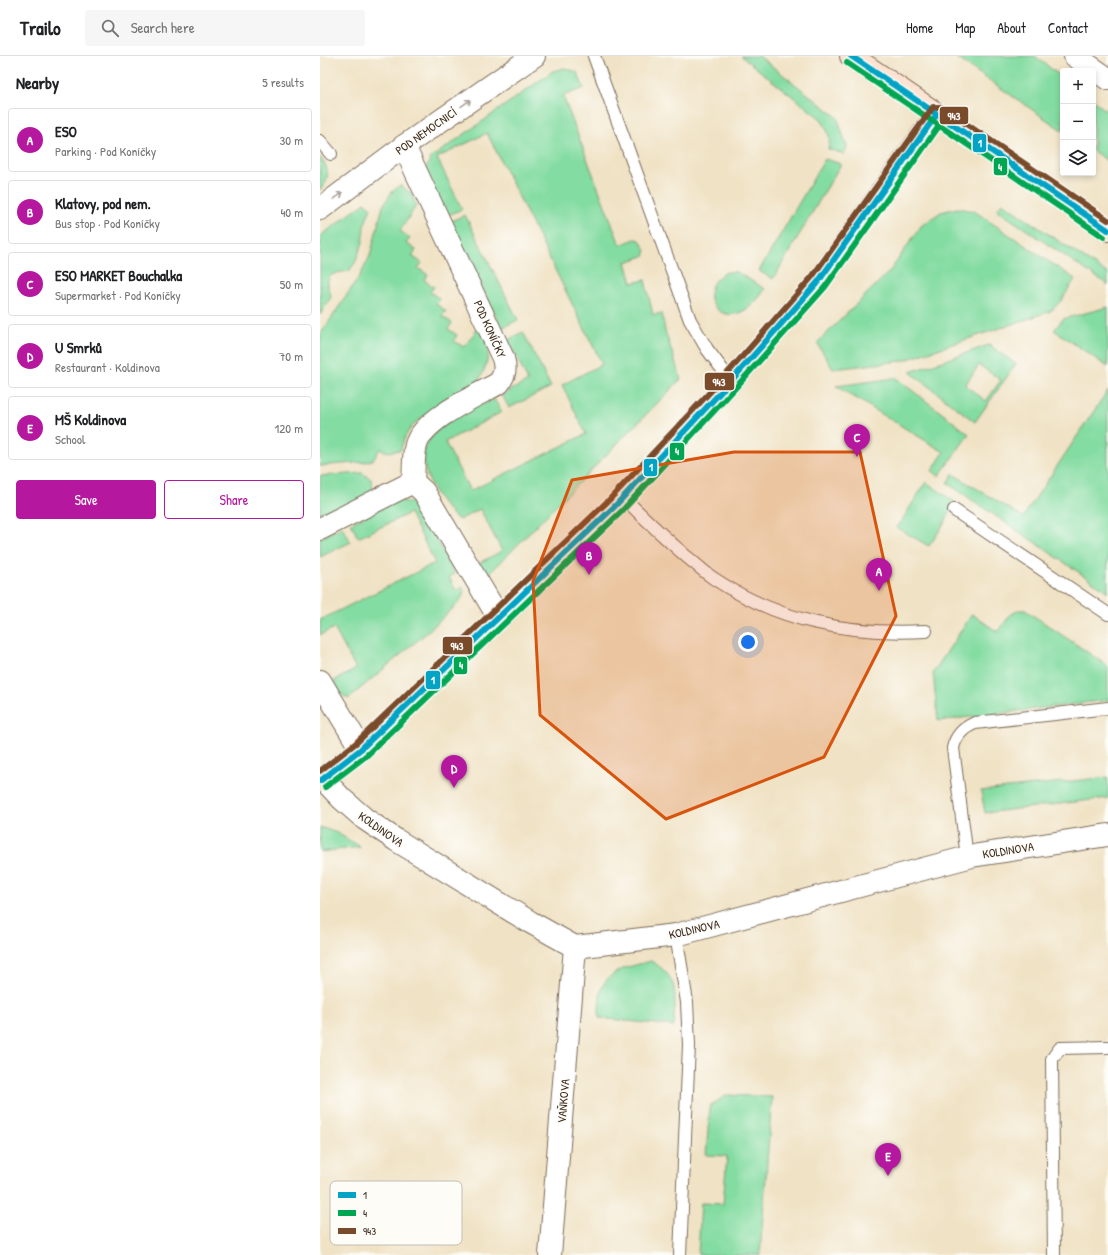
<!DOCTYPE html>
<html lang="en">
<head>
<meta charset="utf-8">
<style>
	:root { --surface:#fff; --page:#f6f6f6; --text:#202124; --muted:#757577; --line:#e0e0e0; --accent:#b5179e }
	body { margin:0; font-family:"Patrick Hand",sans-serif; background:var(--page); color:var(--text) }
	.controls { position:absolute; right:12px; top:12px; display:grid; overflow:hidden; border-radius:4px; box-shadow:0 2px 6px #0003 }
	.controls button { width:36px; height:36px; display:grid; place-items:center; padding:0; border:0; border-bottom:1px solid var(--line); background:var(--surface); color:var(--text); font:20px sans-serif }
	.you { position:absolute; left:428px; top:586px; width:14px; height:14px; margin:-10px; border:3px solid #fff; border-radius:50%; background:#1a73e8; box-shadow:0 0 0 6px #1a73e833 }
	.badge { display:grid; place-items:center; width:26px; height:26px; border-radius:50%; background:var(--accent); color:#fff; font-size:13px; font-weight:700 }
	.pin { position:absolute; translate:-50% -33px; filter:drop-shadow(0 1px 2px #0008) }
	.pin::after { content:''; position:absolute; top:21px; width:14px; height:12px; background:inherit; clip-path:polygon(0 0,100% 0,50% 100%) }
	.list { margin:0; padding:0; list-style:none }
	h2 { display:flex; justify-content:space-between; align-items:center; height:52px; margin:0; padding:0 16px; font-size:17px }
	h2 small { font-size:13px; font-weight:400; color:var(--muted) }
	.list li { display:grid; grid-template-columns:26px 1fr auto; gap:12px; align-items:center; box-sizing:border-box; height:64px; margin:0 8px 8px; padding:0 8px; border:1px solid var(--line); border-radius:4px }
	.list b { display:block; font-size:15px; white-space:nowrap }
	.list p { margin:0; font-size:13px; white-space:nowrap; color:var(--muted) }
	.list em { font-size:13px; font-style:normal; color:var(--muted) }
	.actions { display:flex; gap:8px; padding:12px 16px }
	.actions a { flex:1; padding:9px 0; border:1px solid var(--accent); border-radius:4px; text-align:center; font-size:14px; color:var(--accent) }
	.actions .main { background:var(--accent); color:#fff }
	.icon { flex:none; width:22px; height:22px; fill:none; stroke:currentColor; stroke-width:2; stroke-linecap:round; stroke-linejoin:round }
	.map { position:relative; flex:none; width:788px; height:1199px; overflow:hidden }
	header { display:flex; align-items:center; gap:24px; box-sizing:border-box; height:56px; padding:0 20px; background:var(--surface); border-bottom:1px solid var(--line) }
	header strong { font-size:19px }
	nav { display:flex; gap:22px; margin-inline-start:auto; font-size:14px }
	.search { width:280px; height:36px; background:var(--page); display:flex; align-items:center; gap:10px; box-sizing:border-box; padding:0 14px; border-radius:4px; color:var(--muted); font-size:15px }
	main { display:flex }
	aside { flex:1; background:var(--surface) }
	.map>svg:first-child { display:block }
	.green { fill:#83dca1; stroke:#5f8360; fill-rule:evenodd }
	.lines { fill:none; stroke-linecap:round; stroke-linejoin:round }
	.lane-casing { stroke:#7a6a58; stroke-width:14 }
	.street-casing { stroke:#7a6a58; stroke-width:24 }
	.secondary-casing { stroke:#7a6a58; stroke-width:24 }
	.lane { stroke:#fff; stroke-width:12 }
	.street { stroke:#fff; stroke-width:22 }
	.secondary { stroke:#fee3d2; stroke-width:22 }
	.bus-1-casing { stroke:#fdfcf7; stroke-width:9 }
	.bus-2-casing { stroke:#fdfcf7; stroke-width:9 }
	.bus-3-casing { stroke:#fdfcf7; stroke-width:9 }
	.bus-1 { stroke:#03a3c5; stroke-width:6 }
	.bus-2 { stroke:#00a651; stroke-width:6 }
	.bus-3 { stroke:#7a4b2a; stroke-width:6 }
	.oneway { stroke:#a79f9a }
	.marked { fill:#d7540e; fill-opacity:0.2; stroke:#d7540e; stroke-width:3; stroke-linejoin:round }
	.labels { text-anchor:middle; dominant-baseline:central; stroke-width:3; stroke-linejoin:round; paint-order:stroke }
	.street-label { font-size:12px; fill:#3b2a1e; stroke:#fdfcf7 }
	.key { fill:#fdfcf7; stroke:#c3bdb6; stroke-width:1 }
	.key-label { font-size:11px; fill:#3b2a1e }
	.line-badge { stroke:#fdfcf7; stroke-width:1.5 }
	.badge-label { font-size:11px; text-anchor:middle; font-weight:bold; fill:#fff }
</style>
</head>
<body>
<header>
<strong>Trailo</strong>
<div class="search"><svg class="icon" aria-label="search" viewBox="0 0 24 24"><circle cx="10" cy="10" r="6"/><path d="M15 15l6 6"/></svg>Search here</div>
<nav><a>Home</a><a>Map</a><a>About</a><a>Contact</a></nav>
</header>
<main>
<aside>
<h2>Nearby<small>5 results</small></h2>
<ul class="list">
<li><span class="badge">A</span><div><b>ESO</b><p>Parking · Pod Koníčky</p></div><em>30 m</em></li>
<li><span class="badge">B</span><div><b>Klatovy, pod nem.</b><p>Bus stop · Pod Koníčky</p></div><em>40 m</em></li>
<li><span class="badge">C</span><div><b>ESO MARKET Bouchalka</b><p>Supermarket · Pod Koníčky</p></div><em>50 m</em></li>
<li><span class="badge">D</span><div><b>U Smrků</b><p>Restaurant · Koldinova</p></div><em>70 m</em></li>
<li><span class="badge">E</span><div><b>MŠ Koldinova</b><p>School</p></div><em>120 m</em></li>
</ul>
<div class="actions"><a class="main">Save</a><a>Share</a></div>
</aside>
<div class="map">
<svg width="788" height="1199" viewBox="0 0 788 1199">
	<rect width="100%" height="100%" fill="#fdfcf7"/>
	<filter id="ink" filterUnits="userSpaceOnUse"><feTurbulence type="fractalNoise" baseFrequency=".025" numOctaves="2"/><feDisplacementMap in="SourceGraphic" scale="8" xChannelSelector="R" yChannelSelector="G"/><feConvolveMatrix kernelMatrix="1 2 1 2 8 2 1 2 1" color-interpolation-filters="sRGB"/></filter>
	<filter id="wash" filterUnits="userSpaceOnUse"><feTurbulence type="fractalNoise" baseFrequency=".012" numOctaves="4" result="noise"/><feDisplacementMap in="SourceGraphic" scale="16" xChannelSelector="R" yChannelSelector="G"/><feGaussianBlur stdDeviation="0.9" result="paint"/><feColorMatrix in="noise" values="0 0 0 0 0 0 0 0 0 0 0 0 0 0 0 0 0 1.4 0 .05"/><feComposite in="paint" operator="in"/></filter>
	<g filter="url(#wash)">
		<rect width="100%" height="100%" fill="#f0e2c4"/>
		<!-- green -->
		<g class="green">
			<path d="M421,0H439L517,61L527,91L524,98L508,93C512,82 507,73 501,63Z"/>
			<path d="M634,0H715L743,22V75Z"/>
			<path d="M244,12L257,16L264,32L243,40L300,189L315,183L320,184L326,194L324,200L306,206L312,227L325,224L333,259L342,257L345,275L361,323L163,524L158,510L161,506L182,495L160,453L139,464C120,450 94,411 108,386C112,380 119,373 124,368C133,359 162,349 174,343L182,356L125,386L150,435L266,378L242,329L282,308L167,77L117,102L142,153L126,160L105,114L111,102L233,15Z"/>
			<path d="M773,44L788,56V105L773,95Z"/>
			<path d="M0,101C9,111 11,124 0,134Z"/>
			<path d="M505,103L521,108L453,223L439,215Z"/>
			<path d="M79,130H81L91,137L96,150L80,175L90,182L86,187L96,194L92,200L102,207L98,212L108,219L104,224L114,231L110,236L120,243L116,248L126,255L122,260L132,267L128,273L137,279L134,285L144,291L158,272C161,275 166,280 167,284C172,302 162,325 148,336C143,340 136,342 131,345C109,356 86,367 81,394L68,396L60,393L53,404L45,406L0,410V279L41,218L50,200L63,150L71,137Z"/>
			<path d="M45,147L51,152L44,170L43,186L35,207L29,215C21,217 7,215 8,229C8,234 11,236 11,241L0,259V180Z"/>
			<path d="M682,147L788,218V229L677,154Z"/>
			<path d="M637,152L654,155L755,223L741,245L731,255L582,305L513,313L497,287L570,215L601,170L621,156Z"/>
			<path d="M145,159L198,264L182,272L129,166Z"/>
			<path d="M407,216H417L445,233C408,291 366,234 407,216Z"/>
			<path d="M788,251V311L734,274L743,263Z"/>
			<path d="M203,276L231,331L189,352L182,339L208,325L188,284Z"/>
			<path d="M669,289L696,308L655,366L590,316ZM659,309L681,324L666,345L645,329Z"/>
			<path d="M576,322L649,378L619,420L612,415L624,396L516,330Z"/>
			<path d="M788,334V536L627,427L633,418L703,461Z"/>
			<path d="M42,417L51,423L53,433L51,438L0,463V420Z"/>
			<path d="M606,426L635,446L624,468L609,490L577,472Z"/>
			<path d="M77,445L90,446L101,454L135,518L129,521L136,535L143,531L144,537L140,545L111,573L28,643L21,638L14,625L36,613L14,572L0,579V564L115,507L90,457L38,482L31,467Z"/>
			<path d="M22,471L31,486L0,501V482Z"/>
			<path d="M699,554H705L788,610V644L618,665L613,617L652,558L678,576L690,559Z"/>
			<path d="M788,721V742L665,757L661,735Z"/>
			<path d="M0,771L17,777L41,791L0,796Z"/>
			<path d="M331,905C362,923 354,939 354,970L279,962C279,953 279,942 281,934C288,913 313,910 331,905Z"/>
			<path d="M407,1039L452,1041L440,1199H378L381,1147L403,1148L407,1100L386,1099L390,1050Z"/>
		</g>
	</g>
	<g filter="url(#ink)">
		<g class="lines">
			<defs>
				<g id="lane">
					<path d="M274,0L370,264L387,293L411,325"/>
					<path d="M0,85L11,98"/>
					<path d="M303,441C324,462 345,482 367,501C376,508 384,516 393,522C459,566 528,579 606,575"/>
					<path d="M634,454L788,558"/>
					<path d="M647,801L633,692C636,679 643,672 655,667L788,652"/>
					<path d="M356,879L367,946L369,989L360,1199"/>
					<path d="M734,1199L732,1003L740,992L788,991"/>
				</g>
				<g id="street">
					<path d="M755,0L788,23"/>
					<path d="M0,153L84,90L214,0"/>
					<path d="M93,426L104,436L179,562"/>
					<path d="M0,473L93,426C94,414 93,400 96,389C103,363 156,340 179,327C185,318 186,313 183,302L84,90"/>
					<path d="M0,625L41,693"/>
					<path d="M3,723L22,743L45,763L76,784L210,866L255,891L356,879L652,800L788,779"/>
					<path d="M230,1199L255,891"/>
				</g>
				<g id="secondary">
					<path d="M531,0L788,174"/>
					<path d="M0,725L41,693L179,562L295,450L411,325L498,226L617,58"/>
				</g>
			</defs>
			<!-- lane casing -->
			<use href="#lane" class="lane-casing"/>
			<!-- street casing -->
			<use href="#street" class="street-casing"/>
			<!-- secondary casing -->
			<use href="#secondary" class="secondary-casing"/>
			<!-- lane -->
			<use href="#lane" class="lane"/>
			<!-- street -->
			<use href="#street" class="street"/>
			<!-- secondary -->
			<use href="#secondary" class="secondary"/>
			<defs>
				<g id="bus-1">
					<path d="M531,0L788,174"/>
					<path d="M0,725L41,693L295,450L411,325L498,226L617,58"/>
				</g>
				<g id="bus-2">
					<path d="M527,7L784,181"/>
					<path d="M5,731L47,699L301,456L417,330L505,231L624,63"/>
				</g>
				<path id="bus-3" d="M0,715L36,687L289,444L405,320L492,221L613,51H621L788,164"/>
			</defs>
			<!-- bus-1 casing -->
			<use href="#bus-1" class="bus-1-casing"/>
			<!-- bus-2 casing -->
			<use href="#bus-2" class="bus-2-casing"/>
			<!-- bus-3 casing -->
			<use href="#bus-3" class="bus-3-casing"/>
			<!-- bus-1 -->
			<use href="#bus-1" class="bus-1"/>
			<!-- bus-2 -->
			<use href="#bus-2" class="bus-2"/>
			<!-- bus-3 -->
			<use href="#bus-3" class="bus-3"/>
		</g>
		<!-- one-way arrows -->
		<defs><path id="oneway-shaft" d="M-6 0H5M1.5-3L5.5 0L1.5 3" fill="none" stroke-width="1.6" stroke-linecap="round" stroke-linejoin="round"/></defs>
		<g class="oneway">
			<use href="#oneway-shaft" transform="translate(146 47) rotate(-35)"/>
			<use href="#oneway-shaft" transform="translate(18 140) rotate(-37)"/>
		</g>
	</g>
	<!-- marked area -->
	<path class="marked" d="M414,396H540L576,560L504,701L346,763L220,659L213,525L252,424Z"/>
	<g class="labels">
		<!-- street labels -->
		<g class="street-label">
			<text transform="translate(106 75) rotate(-35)">POD NEMOCNICÍ</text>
			<text transform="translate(170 273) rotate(66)">POD KONÍČKY</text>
			<text transform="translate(61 773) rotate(35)">KOLDINOVA</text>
			<text transform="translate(688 794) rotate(-9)">KOLDINOVA</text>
			<text transform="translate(374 873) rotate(-13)">KOLDINOVA</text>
			<text transform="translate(243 1045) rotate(-85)">VAŇKOVA</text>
		</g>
	</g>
	<!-- legend -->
	<rect x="10" y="1125" width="132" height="64" rx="6" class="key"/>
	<rect x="18" y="1136" width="18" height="6" fill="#03a3c5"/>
	<rect x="18" y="1154" width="18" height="6" fill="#00a651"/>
	<rect x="18" y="1172" width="18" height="6" fill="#7a4b2a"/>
	<g class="key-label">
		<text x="43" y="1143">1</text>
		<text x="43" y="1161">4</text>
		<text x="43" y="1179">943</text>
	</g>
	<g class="line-badge">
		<rect x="619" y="50" width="30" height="19" rx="4" fill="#7a4b2a"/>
		<rect x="652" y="77" width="15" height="20" rx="4" fill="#03a3c5"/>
		<rect x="673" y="101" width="15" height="19" rx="4" fill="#00a651"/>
		<rect x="384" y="316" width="31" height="19" rx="4" fill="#7a4b2a"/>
		<rect x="349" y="386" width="16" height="19" rx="4" fill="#00a651"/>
		<rect x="323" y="402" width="15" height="19" rx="4" fill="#03a3c5"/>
		<rect x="122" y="580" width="31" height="19" rx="4" fill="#7a4b2a"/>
		<rect x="133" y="600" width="15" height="19" rx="4" fill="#00a651"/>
		<rect x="105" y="614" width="16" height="20" rx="4" fill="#03a3c5"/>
	</g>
	<g class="badge-label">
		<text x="634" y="64">943</text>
		<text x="660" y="91">1</text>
		<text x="680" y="115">4</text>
		<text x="399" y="330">943</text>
		<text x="357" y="399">4</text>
		<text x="331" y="415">1</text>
		<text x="137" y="594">943</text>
		<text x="141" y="613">4</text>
		<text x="113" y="628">1</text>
	</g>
</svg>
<div class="controls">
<button>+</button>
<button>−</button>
<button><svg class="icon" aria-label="layers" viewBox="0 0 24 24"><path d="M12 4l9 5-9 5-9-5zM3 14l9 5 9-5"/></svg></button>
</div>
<div class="you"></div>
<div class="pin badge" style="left:559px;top:535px">A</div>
<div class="pin badge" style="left:269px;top:519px">B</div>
<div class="pin badge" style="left:537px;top:401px">C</div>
<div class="pin badge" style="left:134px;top:732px">D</div>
<div class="pin badge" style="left:568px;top:1120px">E</div>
</div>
</main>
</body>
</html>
